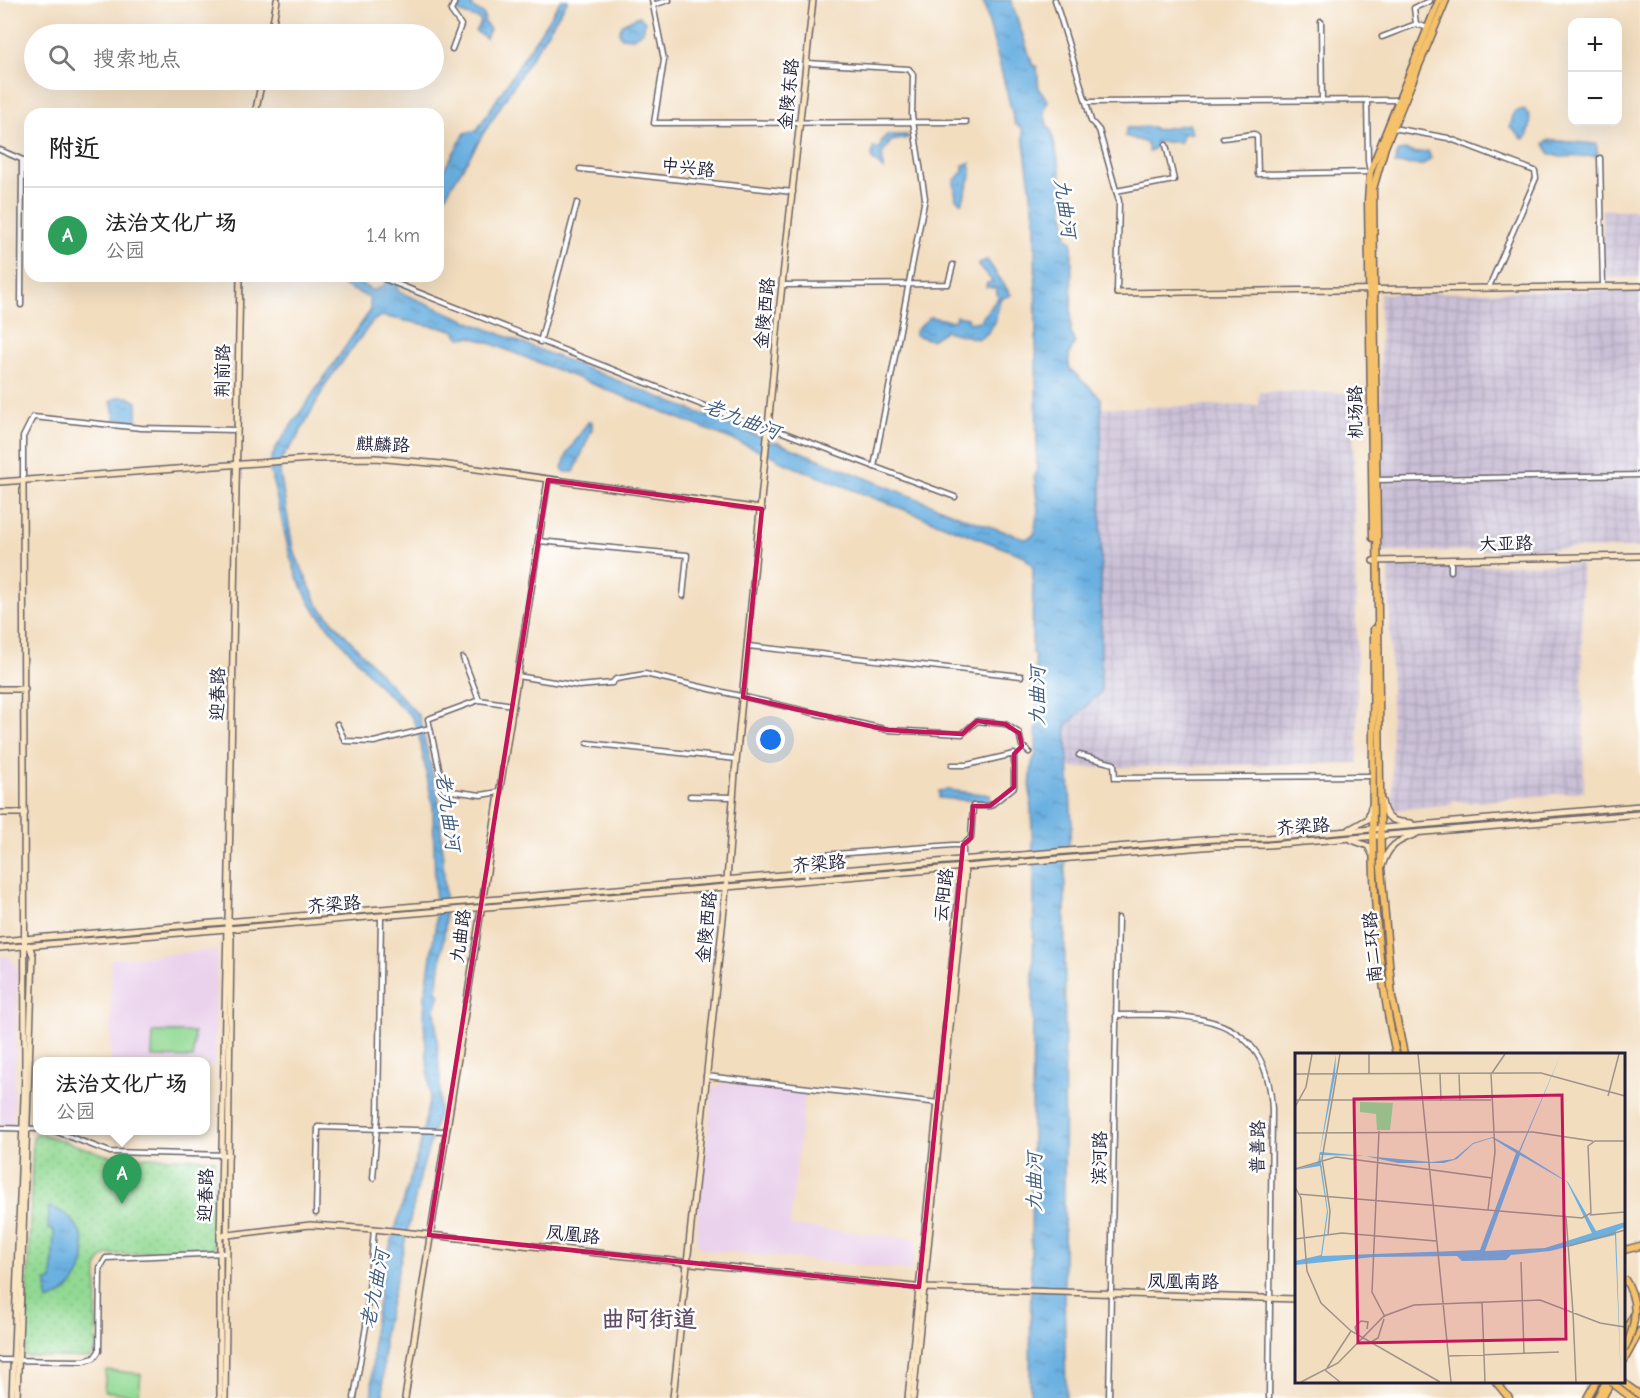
<!DOCTYPE html>
<html lang="zh">
<head>
<meta charset="utf-8">
<style>
	:root { --surface:#fff; --page:#f2f2f2; --text:#222; --muted:#767676; --line:#e0e0e0; --accent:#2563eb }
	body { margin:0; font-family:"Comic Neue","LXGW WenKai TC",sans-serif; background:var(--page); color:var(--text) }
	.controls { position:absolute; right:18px; top:18px; display:grid; overflow:hidden; border-radius:12px; box-shadow:0 6px 24px #0002 }
	.controls button { width:54px; height:54px; display:grid; place-items:center; padding:0; border:0; border-bottom:2px solid var(--line); background:var(--surface); color:var(--text); font:30px sans-serif }
	.you { position:absolute; left:771px; top:740px; width:21px; height:21px; margin:-15px; border:4px solid #fff; border-radius:50%; background:#1a73e8; box-shadow:0 0 0 9px #1a73e833 }
	.badge { display:grid; place-items:center; width:39px; height:39px; border-radius:50%; background:var(--accent); color:#fff; font-size:20px; font-weight:700 }
	.pin { position:absolute; translate:-50% -50px; filter:drop-shadow(0 2px 3px #0008) }
	.pin::after { content:''; position:absolute; top:32px; width:21px; height:18px; background:inherit; clip-path:polygon(0 0,100% 0,50% 100%) }
	.popup { position:absolute; left:33px; top:1057px; width:177px; height:78px; box-sizing:border-box; display:grid; place-content:center; border-radius:12px; background:var(--surface); filter:drop-shadow(0 2px 4px #0005); font-size:20px; white-space:nowrap; color:var(--muted) }
	.popup b { font-size:22px; color:var(--text) }
	.popup::after { content:''; position:absolute; left:50%; top:100%; margin-left:-12px; border:12px solid transparent; border-top-color:var(--surface) }
	.list { margin:0; padding:0; list-style:none }
	h2 { display:flex; justify-content:space-between; align-items:center; height:78px; margin:0; padding:0 24px; font-size:26px }
	h2 small { font-size:20px; font-weight:400; color:var(--muted) }
	.list li { display:grid; grid-template-columns:39px 1fr auto; gap:18px; align-items:center; box-sizing:border-box; height:96px; padding:0 24px; border-top:2px solid var(--line) }
	.list b { display:block; font-size:22px; white-space:nowrap }
	.list p { margin:0; font-size:20px; white-space:nowrap; color:var(--muted) }
	.list em { font-size:20px; font-style:normal; color:var(--muted) }
	.icon { flex:none; width:33px; height:33px; fill:none; stroke:currentColor; stroke-width:2; stroke-linecap:round; stroke-linejoin:round }
	.map { position:relative; flex:none; width:1640px; height:1398px; overflow:hidden }
	.search { position:absolute; background:var(--surface); box-shadow:0 6px 24px #0002; left:24px; top:24px; width:420px; height:66px; display:flex; align-items:center; gap:15px; box-sizing:border-box; padding:0 21px; border-radius:33px; color:var(--muted); font-size:22px }
	.panel { position:absolute; background:var(--surface); box-shadow:0 6px 24px #0002; left:24px; top:108px; width:420px; height:174px; border-radius:18px }
	.map>svg:first-child { display:block }
	.built { fill:#ead1ec }
	.industrial { fill:url(#industrial-grid) }
	.park { fill:url(#park-dots); stroke:#5a7e67; stroke-width:1.5 }
	.pitch { fill:#92d993; stroke:#5a7e67; stroke-width:1.5 }
	.water { fill:url(#water-ripples); stroke:#46698e; stroke-width:1.5 }
	.lines { fill:none; stroke-linecap:round; stroke-linejoin:round }
	.street-casing { stroke:#6b6369; stroke-width:7 }
	.secondary-casing { stroke:#6b6369; stroke-width:8 }
	.primary-casing { stroke:#6b6369; stroke-width:9 }
	.street { stroke:#fff; stroke-width:4 }
	.secondary { stroke:#fbe6c4; stroke-width:5 }
	.primary { stroke:#f5c16b; stroke-width:6 }
	.primary-bridge-casing { stroke:#6b6369; stroke-width:9; stroke-linecap:butt }
	.primary-bridge { stroke:#f5c16b; stroke-width:6 }
	.marked { fill:none; stroke:#c2185b; stroke-width:4.5; stroke-linejoin:round }
	.labels { text-anchor:middle; dominant-baseline:central; stroke-width:5; stroke-linejoin:round; paint-order:stroke }
	.street-label { font-size:18px; fill:#22223b; stroke:#fff }
	.water-label { font-size:20px; font-style:italic; fill:#3f5b7d; stroke:#fff }
	.district-label { font-size:24px; font-weight:bold; fill:#604d65; stroke:#fff }
	.inset-road { fill:none; stroke:#9f928a; stroke-width:1.5 }
	.view { fill:#c2185b; fill-opacity:0.15; stroke:#c2185b; stroke-width:3 }
	.inset-edge { fill:none; stroke:#22223b; stroke-width:3 }
</style>
</head>
<body>
<div class="map">
<svg width="1640" height="1398" viewBox="0 0 1640 1398">
	<defs>
		<pattern id="industrial-grid" width="8" height="8" patternUnits="userSpaceOnUse" patternTransform="scale(1.5)"><rect width="8" height="8" fill="#cabfd6"/><path d="M0 4h8M4 0v8" fill="none" stroke="#ada4b9"/></pattern>
		<pattern id="park-dots" width="8" height="8" patternUnits="userSpaceOnUse" patternTransform="scale(1.5)"><rect width="8" height="8" fill="#92d993"/><path d="M2 2h.1M6 6h.1" fill="none" stroke="#7eba80" stroke-width="1.8" stroke-linecap="round"/></pattern>
		<pattern id="water-ripples" width="26" height="14" patternUnits="userSpaceOnUse" patternTransform="scale(1.5)"><rect width="26" height="14" fill="#6bb0e1"/><path d="M2 4q2-2 4 0t4 0M15 11q2-2 4 0t4 0" fill="none" stroke="#588fb8"/></pattern>
	</defs>
	<rect width="100%" height="100%" fill="#fff"/>
	<filter id="ink" filterUnits="userSpaceOnUse"><feTurbulence type="fractalNoise" baseFrequency=".0167" numOctaves="2"/><feDisplacementMap in="SourceGraphic" scale="12" xChannelSelector="R" yChannelSelector="G"/><feConvolveMatrix kernelMatrix="1 2 1 2 8 2 1 2 1" color-interpolation-filters="sRGB"/></filter>
	<filter id="wash" filterUnits="userSpaceOnUse"><feTurbulence type="fractalNoise" baseFrequency=".008" numOctaves="4" result="noise"/><feDisplacementMap in="SourceGraphic" scale="24" xChannelSelector="R" yChannelSelector="G"/><feGaussianBlur stdDeviation="1.35" result="paint"/><feColorMatrix in="noise" values="0 0 0 0 0 0 0 0 0 0 0 0 0 0 0 0 0 1.4 0 .05"/><feComposite in="paint" operator="in"/></filter>
	<g filter="url(#wash)">
		<rect width="100%" height="100%" fill="#f2ddbf"/>
		<!-- built -->
		<g class="built">
			<path d="M217,950L214,1066H206V1062H111V959Z"/>
			<path d="M8,956L17,967L18,980L13,1125L0,1124V957Z"/>
			<path d="M723,1083L805,1091L790,1226L917,1239L912,1268L909,1270L707,1250L699,1246L696,1235L713,1089Z"/>
		</g>
		<!-- industrial -->
		<g class="industrial">
			<path d="M1602,210H1640V277L1604,278Z"/>
			<path d="M1640,289V548L1382,552L1380,294Z"/>
			<path d="M1259,392L1353,393L1358,763L1067,768L1066,726L1101,692V408L1258,405Z"/>
			<path d="M1581,564L1584,791L1468,803L1453,800L1452,804L1393,810L1389,567Z"/>
		</g>
		<!-- park -->
		<path class="park" d="M38,1133L110,1156L215,1159L214,1249L107,1255L99,1262L97,1268L96,1350L90,1358L25,1356L33,1137Z"/>
		<!-- pitch -->
		<g class="pitch">
			<path d="M153,1032H194L193,1058L152,1057Z"/>
			<path d="M106,1370L141,1374L139,1396L104,1391Z"/>
		</g>
		<!-- water -->
		<g class="water">
			<path d="M474,0L472,7L484,15L485,23L490,29L486,38L475,31L481,23L479,19L458,12L457,1Z"/>
			<path d="M561,0H568L483,134C470,158 452,183 438,209V180L465,133L477,130Z"/>
			<path d="M983,0H1011L1033,66H1037L1039,90L1048,100L1044,112L1048,128L1051,129L1060,169L1067,237L1072,242L1071,333L1075,343C1069,351 1067,359 1070,369L1101,398V692L1066,726L1072,825L1065,865L1064,1285L1066,1398H1030L1034,869L1030,788L1032,763L1036,754L1037,695L1032,687L1036,684L1035,654L1032,653L1033,567L1024,556L812,474L779,461L776,457L487,342L471,337L460,338L453,330L381,316L372,322L327,382L297,438L281,459L280,473L293,549L318,605L419,716L439,801L445,891V928L437,991L440,995L435,1009L440,1079L439,1113L421,1173L384,1332L383,1398H372L373,1332L384,1266L420,1146L430,1096L424,1022L425,996L436,922L433,807L418,731L412,717L382,689L325,623L311,605L297,577L290,556L270,469L271,459L277,446L370,311V298L323,276H346L373,291L384,285L389,276H403L397,286L399,292L477,325L760,437L764,441L779,443L965,518L1026,539L1034,535L1038,510L1034,475L1037,472L1035,223L1022,128L1015,124Z"/>
			<path d="M639,16L645,22L643,31L633,38L621,37L619,32L622,24Z"/>
			<path d="M1524,109C1533,117 1531,127 1527,137L1523,139L1510,127L1514,112Z"/>
			<path d="M1188,124L1192,133L1182,134L1181,142H1156V147L1149,152L1147,143L1125,136L1127,128L1153,127L1156,130Z"/>
			<path d="M887,135H907L908,138L891,141L882,154L884,170L872,159L873,147L880,149L882,140Z"/>
			<path d="M1549,140L1596,144L1598,156L1561,157L1550,154L1544,144Z"/>
			<path d="M1405,150L1415,153L1428,151L1431,158L1423,165L1395,164L1398,151Z"/>
			<path d="M970,163L971,176L962,203L956,199L954,181L963,172V165Z"/>
			<path d="M987,260L1011,295L1000,299C997,313 995,333 978,339L945,331L931,340L915,335V331L930,317L954,321L956,316L968,318L969,323L980,321L998,298L996,288L986,287L987,283L993,282L979,266V263Z"/>
			<path d="M118,397H128L137,402V421L115,419L111,401Z"/>
			<path d="M588,422H592V429L574,472H565L562,468L568,452Z"/>
			<path d="M948,790L990,795L991,802L939,798V791Z"/>
			<path d="M49,1207C98,1219 95,1288 47,1301V1281H52L54,1230L48,1229Z"/>
		</g>
	</g>
	<g filter="url(#ink)">
		<g class="lines">
			<defs>
				<g id="street">
					<path d="M452,0L455,1L451,11L461,25L452,49"/>
					<path d="M652,0L664,60L654,123L966,122"/>
					<path d="M1055,0L1086,102L1398,100"/>
					<path d="M653,5L669,0"/>
					<path d="M1321,22L1322,101"/>
					<path d="M1416,24L1428,28"/>
					<path d="M1382,37L1416,24L1414,8L1430,1"/>
					<path d="M807,63L909,69L913,75L912,115L925,198L874,467"/>
					<path d="M1086,102L1091,121L1099,130L1119,201L1117,293"/>
					<path d="M1393,128L1448,138L1535,171L1536,178L1489,287"/>
					<path d="M1223,138L1254,134L1257,137L1258,174L1370,172L1368,161L1367,101"/>
					<path d="M0,150L30,163"/>
					<path d="M1600,158L1603,286"/>
					<path d="M580,169L793,192"/>
					<path d="M1116,191L1174,180L1166,145"/>
					<path d="M377,276L755,426L782,432L955,497"/>
					<path d="M784,285L948,284L953,265"/>
					<path d="M21,305L22,160"/>
					<path d="M540,342L577,203"/>
					<path d="M23,480V437L33,417L141,428L235,430"/>
					<path d="M1375,480L1640,475"/>
					<path d="M539,541L687,555L683,596"/>
					<path d="M1451,560V571"/>
					<path d="M748,646L1021,676"/>
					<path d="M463,658L479,700"/>
					<path d="M517,676L579,686L612,683L616,679L645,674L888,730L962,734L977,721L1005,724L1019,733L1022,746L1029,752"/>
					<path d="M337,724L345,741L374,742L430,728L428,719L479,700L513,705"/>
					<path d="M430,728L444,790L481,795L499,792"/>
					<path d="M587,743L736,759"/>
					<path d="M1079,755L1114,764L1115,778L1373,776"/>
					<path d="M952,765H967L1014,754V787L990,806H973L971,838L963,845"/>
					<path d="M690,796L732,797"/>
					<path d="M805,880L810,862L822,855L953,845H963V860"/>
					<path d="M1116,1015C1193,1014 1267,1011 1272,1109L1269,1398"/>
					<path d="M706,1076L939,1103"/>
					<path d="M0,1128L38,1129"/>
					<path d="M52,1130L110,1152L229,1155"/>
					<path d="M373,1178L378,1115L381,916"/>
					<path d="M316,1213L318,1127L446,1131"/>
					<path d="M0,1360L84,1361L94,1358L99,1351L100,1268L106,1258L226,1253"/>
					<path d="M354,1398L366,1326L374,1229"/>
					<path d="M1109,1398L1118,918"/>
				</g>
				<g id="secondary">
					<path d="M271,34L277,0"/>
					<path d="M255,114L262,80"/>
					<path d="M1117,293L1640,286"/>
					<path d="M0,482L311,459L376,458L441,464L762,509"/>
					<path d="M1373,561L1640,556"/>
					<path d="M0,689H25"/>
					<path d="M1382,801C1385,820 1393,822 1411,823"/>
					<path d="M0,813H25"/>
					<path d="M1350,829L1368,819L1371,807"/>
					<path d="M1352,840L1368,846L1372,854"/>
					<path d="M1382,866C1388,846 1397,841 1416,834"/>
					<path d="M0,941L1079,850L1214,839L1267,838L1640,806"/>
					<path d="M0,948L1215,846L1268,845L1640,814"/>
					<path d="M220,1236L310,1225L374,1229L924,1288L1296,1299"/>
					<path d="M12,1398L25,1073L23,480"/>
					<path d="M17,1398L33,956L29,945"/>
					<path d="M220,1398V1236L227,926"/>
					<path d="M225,1398L231,938L228,922L240,276"/>
					<path d="M405,1398L548,480"/>
					<path d="M673,1398L727,880L735,773L778,322L813,0"/>
					<path d="M908,1398L962,865"/>
					<path d="M913,1398L965,876L964,865"/>
				</g>
				<g id="primary">
					<path d="M1373,538L1368,201L1370,172L1439,0"/>
					<path d="M1374,629C1374,770 1364,916 1396,1054"/>
					<path d="M1404,1054L1392,997L1381,868L1373,189L1385,147L1446,0"/>
					<path d="M1624,1250L1640,1246"/>
					<path d="M1624,1333L1640,1304"/>
					<path d="M1624,1360L1640,1331"/>
					<path d="M1496,1382L1509,1398"/>
					<path d="M1622,1382L1640,1395"/>
					<path d="M1587,1398L1596,1382"/>
					<path d="M1597,1398L1606,1382"/>
					<path d="M1602,1398L1611,1382"/>
				</g>
			</defs>
			<!-- street casing -->
			<use href="#street" class="street-casing"/>
			<!-- secondary casing -->
			<use href="#secondary" class="secondary-casing"/>
			<!-- primary casing -->
			<use href="#primary" class="primary-casing"/>
			<!-- street -->
			<use href="#street" class="street"/>
			<!-- secondary -->
			<use href="#secondary" class="secondary"/>
			<!-- primary -->
			<use href="#primary" class="primary"/>
			<defs>
				<g id="primary-bridge">
					<path d="M1624,1278C1640,1301 1637,1325 1624,1350"/>
					<path d="M1611,1382L1632,1398"/>
				</g>
			</defs>
			<!-- primary-bridge casing -->
			<use href="#primary-bridge" class="primary-bridge-casing"/>
			<!-- primary-bridge -->
			<use href="#primary-bridge" class="primary-bridge"/>
		</g>
	</g>
	<!-- marked area -->
	<path class="marked" d="M548,480L762,509L743,697L888,730L962,734L977,721L1005,724L1019,733L1022,746L1014,754V787L990,806H973L971,838L963,845L919,1287L429,1235Z"/>
	<g class="labels">
		<!-- street labels -->
		<g class="street-label">
			<text transform="translate(789 94) rotate(-84)">金陵东路</text>
			<text transform="translate(688 168) rotate(6)">中兴路</text>
			<text transform="translate(765 313) rotate(-84)">金陵西路</text>
			<text transform="translate(223 371) rotate(-89)">荆前路</text>
			<text transform="translate(1356 412) rotate(-91)">机场路</text>
			<text transform="translate(383 445) rotate(2)">麒麟路</text>
			<text transform="translate(1506 544) rotate(-1)">大亚路</text>
			<text transform="translate(218 694) rotate(-89)">迎春路</text>
			<text transform="translate(1303 827) rotate(-4)">齐梁路</text>
			<text transform="translate(819 864) rotate(-5)">齐梁路</text>
			<text transform="translate(944 895) rotate(-83)">云阳路</text>
			<text transform="translate(334 905) rotate(-5)">齐梁路</text>
			<text transform="translate(707 927) rotate(-84)">金陵西路</text>
			<text transform="translate(461 936) rotate(-82)">九曲路</text>
			<text transform="translate(1373 947) rotate(-95)">南二环路</text>
			<text transform="translate(1258 1147) rotate(-89)">普善路</text>
			<text transform="translate(1100 1158) rotate(-89)">滨河路</text>
			<text transform="translate(206 1195) rotate(-88)">迎春路</text>
			<text transform="translate(573 1235) rotate(6)">凤凰路</text>
			<text transform="translate(1183 1282) rotate(1)">凤凰南路</text>
		</g>
		<!-- water labels -->
		<g class="water-label">
			<text transform="translate(1065 208) rotate(82)">九曲河</text>
			<text transform="translate(742 419) rotate(21)">老九曲河</text>
			<text transform="translate(1037 696) rotate(-90)">九曲河</text>
			<text transform="translate(448 811) rotate(82)">老九曲河</text>
			<text transform="translate(1034 1182) rotate(-90)">九曲河</text>
			<text transform="translate(375 1289) rotate(-79)">老九曲河</text>
		</g>
		<!-- district labels -->
		<g class="district-label">
			<text x="649" y="1319">曲阿街道</text>
		</g>
	</g>
	<!-- overview -->
	<g transform="translate(1295 1053)">
		<rect width="330" height="330" fill="#f2ddbf"/>
		<path d="M65,49L98,50L95,77H82L81,61L65,59Z" fill="#92d993"/>
		<path d="M41,1L40,23L25,99L137,109L159,106L178,90L198,84L224,98L266,1L225,99L273,129L301,178L330,169V174L321,178L326,329L320,182L255,198L216,202L211,207L167,208L162,203L79,204L0,212V208L26,202L32,158L25,113L0,117L23,110ZM197,85L221,100L185,197L27,203L33,159L25,102L70,103L103,110H149L162,106L178,91ZM225,102L272,129L297,180L250,195L190,198Z" fill="#6bb0e1" fill-rule="evenodd"/>
		<path class="inset-road" d="M74,1V21M123,1L156,329M197,20L210,1M0,21L246,20L330,43M145,21L146,48M164,21L165,48M313,43L324,1M0,47H196M0,54L11,34L17,1M84,78L77,239L90,264M0,80L238,79L298,88M0,116L41,104L197,125M0,134L6,145L12,218L26,250L56,278L145,329M3,141L287,165L296,160L293,93L300,88H330M193,157L200,99L196,21M295,162L330,159M271,163L278,260M33,182L35,158L27,106L45,1M0,186L47,180L141,188M274,193L330,177M226,209L229,300M187,249L190,329M278,260L281,329M62,281L60,274L66,268L73,269L72,276M76,289L83,285L89,266M154,303L264,299M32,315L56,278M30,317L45,329M6,329L43,310L89,263L119,252L245,247L305,270L330,274"/>
		<path class="view" d="M267,42L271,286L63,290L59,46Z"/>
		<rect width="330" height="330" class="inset-edge"/>
	</g>
</svg>
<div class="controls">
<button>+</button>
<button>−</button>
</div>
<div class="you"></div>
<div class="pin badge" style="left:122px;top:1204px;background:#2e9e5b">A</div>
<div class="popup"><b>法治文化广场</b>公园</div>
<div class="search"><svg class="icon" aria-label="search" viewBox="0 0 24 24"><circle cx="10" cy="10" r="6"/><path d="M15 15l6 6"/></svg>搜索地点</div>
<section class="panel">
<h2>附近<small></small></h2>
<ul class="list">
<li><span class="badge" style="background:#2e9e5b">A</span><div><b>法治文化广场</b><p>公园</p></div><em>1.4 km</em></li>
</ul>
</section>
</div>
</body>
</html>
